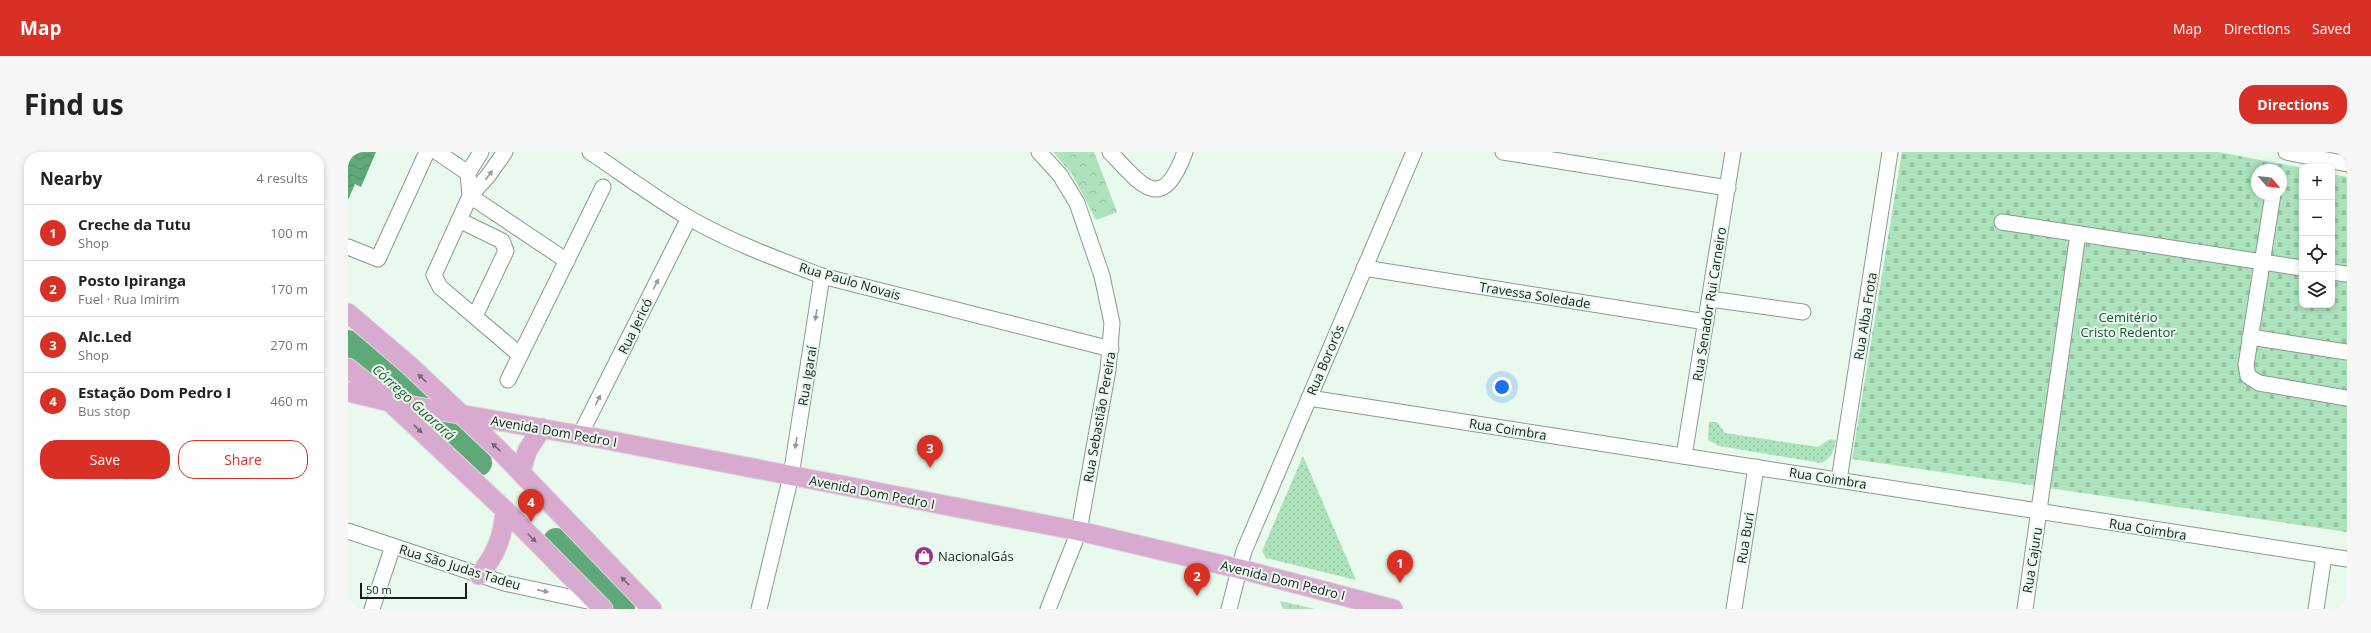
<!DOCTYPE html>
<html lang="en">
<head>
<meta charset="utf-8">
<style>
	:root { --surface:#fff; --page:#f6f6f6; --text:#222; --muted:#767676; --line:#e0e0e0; --accent:#d93025 }
	body { margin:0; font-family:"Open Sans",sans-serif; background:var(--page); color:var(--text) }
	.controls { position:absolute; right:12px; top:12px; display:grid; overflow:hidden; border-radius:8px; box-shadow:0 2px 6px #0003 }
	.controls button { width:36px; height:36px; display:grid; place-items:center; padding:0; border:0; border-bottom:1px solid var(--line); background:var(--surface); color:var(--text); font:20px sans-serif }
	.compass { position:absolute; left:1903px; top:12px; width:36px; height:36px; border-radius:50%; background:var(--surface); box-shadow:0 2px 6px #0003; rotate:118deg }
	.scale { position:absolute; left:12px; bottom:10px; width:107px; box-sizing:border-box; padding-left:4px; border:2px solid #191e1a; border-top:0; font-size:11px; line-height:14px; white-space:nowrap; color:#191e1a; -webkit-text-stroke:3px #e9f9ed; paint-order:stroke }
	.you { position:absolute; left:1154px; top:235px; width:14px; height:14px; margin:-10px; border:3px solid #fff; border-radius:50%; background:#1a73e8; box-shadow:0 0 0 6px #1a73e833 }
	.badge { display:grid; place-items:center; width:26px; height:26px; border-radius:50%; background:var(--accent); color:#fff; font-size:13px; font-weight:700 }
	.pin { position:absolute; translate:-50% -33px; filter:drop-shadow(0 1px 2px #0008) }
	.pin::after { content:''; position:absolute; top:21px; width:14px; height:12px; background:inherit; clip-path:polygon(0 0,100% 0,50% 100%) }
	.list { margin:0; padding:0; list-style:none }
	h2 { display:flex; justify-content:space-between; align-items:center; height:52px; margin:0; padding:0 16px; font-size:17px }
	h2 small { font-size:13px; font-weight:400; color:var(--muted) }
	.list li { display:grid; grid-template-columns:26px 1fr auto; gap:12px; align-items:center; box-sizing:border-box; height:56px; padding:0 16px; border-top:1px solid var(--line) }
	.list b { display:block; font-size:15px; white-space:nowrap }
	.list p { margin:0; font-size:13px; white-space:nowrap; color:var(--muted) }
	.list em { font-size:13px; font-style:normal; color:var(--muted) }
	.actions { display:flex; gap:8px; padding:12px 16px }
	.actions a { flex:1; padding:9px 0; border:1px solid var(--accent); border-radius:16px; text-align:center; font-size:14px; color:var(--accent) }
	.actions .main { background:var(--accent); color:#fff }
	.icon { flex:none; width:22px; height:22px; fill:none; stroke:currentColor; stroke-width:2; stroke-linecap:round; stroke-linejoin:round }
	.map { position:relative; flex:none; width:1999px; height:457px; overflow:hidden; border-radius:16px }
	header { display:flex; align-items:center; gap:24px; box-sizing:border-box; height:56px; padding:0 20px; background:var(--accent); color:#fff }
	header strong { font-size:19px }
	nav { display:flex; gap:22px; margin-inline-start:auto; font-size:14px }
	.intro { display:flex; align-items:center; justify-content:space-between; box-sizing:border-box; height:96px; padding:0 24px }
	h1 { margin:0; font-size:28px }
	.button { padding:10px 18px; border-radius:16px; background:var(--accent); color:#fff; font-size:14px; font-weight:700 }
	main { display:flex; gap:24px; padding:0 24px }
	aside { flex:1; background:var(--surface); border-radius:16px; box-shadow:0 2px 6px #0003 }
	.map>svg:first-child { display:block }
	.grass { fill:url(#grass-dots) }
	.cemetery { fill:url(#cemetery-stones); fill-rule:evenodd }
	.park { fill:url(#park-crowns) }
	.water { fill:url(#water-waves) }
	.lines { fill:none; stroke-linecap:round; stroke-linejoin:round }
	.river { stroke:#5fa978; stroke-width:26 }
	.minor-casing { stroke:#8a9a8e; stroke-width:17 }
	.major-casing { stroke:#dadbda; stroke-width:21 }
	.minor { stroke:#fff; stroke-width:15 }
	.major { stroke:#d9aacf; stroke-width:19 }
	.oneway { fill:#989a98 }
	.oneway2 { fill:#796474 }
	.labels { text-anchor:middle; dominant-baseline:central; stroke-width:4; stroke-linejoin:round; paint-order:stroke }
	.street-label { font-size:13px; fill:#191e1a; stroke:#e9f9ed }
	.park-label { font-size:13px; fill:#1b5231; stroke:#e9f9ed }
	.poi-label { font-size:13px; fill:#191e1a; stroke:#e9f9ed; text-anchor:start }
	.water-label { font-size:14px; font-style:italic; fill:#235937; stroke:#e9f9ed }
</style>
</head>
<body>
<header>
<strong>Map</strong>
<nav><a>Map</a><a>Directions</a><a>Saved</a></nav>
</header>
<div class="intro"><h1>Find us</h1><a class="button">Directions</a></div>
<main>
<aside>
<h2>Nearby<small>4 results</small></h2>
<ul class="list">
<li><span class="badge">1</span><div><b>Creche da Tutu</b><p>Shop</p></div><em>100 m</em></li>
<li><span class="badge">2</span><div><b>Posto Ipiranga</b><p>Fuel · Rua Imirim</p></div><em>170 m</em></li>
<li><span class="badge">3</span><div><b>Alc.Led</b><p>Shop</p></div><em>270 m</em></li>
<li><span class="badge">4</span><div><b>Estação Dom Pedro I</b><p>Bus stop</p></div><em>460 m</em></li>
</ul>
<div class="actions"><a class="main">Save</a><a>Share</a></div>
</aside>
<div class="map">
<svg width="1999" height="457" viewBox="0 0 1999 457">
	<defs>
		<pattern id="grass-dots" width="8" height="8" patternUnits="userSpaceOnUse"><rect width="8" height="8" fill="#ace2bc"/><path d="M2 2h.1M6 6h.1" fill="none" stroke="#93c1a1" stroke-width="1.8" stroke-linecap="round"/></pattern>
		<pattern id="cemetery-stones" width="16" height="16" patternUnits="userSpaceOnUse"><rect width="16" height="16" fill="#ace2bc"/><path d="M2 7V4a2 2 0 0 1 4 0v3zM10 15v-3a2 2 0 0 1 4 0v3z" fill="#93c1a1"/></pattern>
		<pattern id="park-crowns" width="20" height="18" patternUnits="userSpaceOnUse"><rect width="20" height="18" fill="#ace2bc"/><path d="M2 6a3 3 0 1 1 6 0M12 15a3 3 0 1 1 6 0" fill="none" stroke="#93c1a1"/></pattern>
		<pattern id="water-waves" width="16" height="10" patternUnits="userSpaceOnUse"><rect width="16" height="10" fill="#5fa978"/><path d="M0 5q4-4 8 0t8 0" fill="none" stroke="#4e8962"/></pattern>
	</defs>
	<rect width="100%" height="100%" fill="#e9f9ed"/>
	<!-- grass -->
	<g class="grass">
		<path d="M1361,270H1369L1377,281L1470,295L1482,287L1488,288C1486,299 1483,307 1473,311L1371,294L1360,288Z"/>
		<path d="M955,304L1008,428L918,406L914,399Z"/>
		<path d="M932,449L967,457H935Z"/>
	</g>
	<!-- cemetery -->
	<path class="cemetery" d="M1554,0H1870L1954,16V153H1984V22L1999,25V380L1504,307ZM1909,18H1933V42H1909Z"/>
	<!-- park -->
	<path class="park" d="M705,0H746L769,60L748,68L724,22Z"/>
	<!-- water -->
	<path class="water" d="M0,0H28L13,35L7,32L0,48Z"/>
	<g class="lines">
		<!-- river -->
		<g class="river">
			<path d="M0,191L70,250L131,311"/>
			<path d="M208,389L274,457"/>
		</g>
		<defs>
			<g id="minor">
				<path d="M89,0L120,21"/>
				<path d="M133,0L120,21L122,44L219,109"/>
				<path d="M157,0L140,24L122,44L86,123L92,135L172,203"/>
				<path d="M242,0C275,22 307,46 341,66C383,90 429,107 474,124L763,197"/>
				<path d="M691,0L712,23L729,51L754,124L764,171L760,218L731,379L700,457"/>
				<path d="M762,0C795,35 814,62 837,0"/>
				<path d="M1155,0L1380,36"/>
				<path d="M1938,0L1999,12"/>
				<path d="M1925,42L1898,213L1900,224L1911,231L1999,246"/>
				<path d="M111,68L154,89L158,99L127,164"/>
				<path d="M1654,70L1954,116"/>
				<path d="M0,95L30,107L79,0"/>
				<path d="M1016,116L1358,170"/>
				<path d="M1984,120L1999,122"/>
				<path d="M1362,147L1455,160"/>
				<path d="M1902,185L1999,200"/>
				<path d="M160,228L255,35"/>
				<path d="M961,246L1999,407"/>
				<path d="M232,283L341,66"/>
				<path d="M1336,304L1385,0"/>
				<path d="M1491,328L1542,0"/>
				<path d="M0,379L156,431L249,451"/>
				<path d="M24,457L45,394"/>
				<path d="M411,457L443,324L474,124"/>
				<path d="M881,457L896,399L1066,0"/>
				<path d="M1386,457L1408,315"/>
				<path d="M1677,457L1730,82"/>
				<path d="M1968,457L1976,404"/>
			</g>
			<g id="major">
				<path d="M0,161L62,214L152,299L304,457"/>
				<path d="M0,216L42,250L157,358L255,457"/>
				<path d="M0,240L42,250L254,287L731,379L892,417L1045,457"/>
				<path d="M173,320L179,299L194,276"/>
				<path d="M131,423C148,403 155,385 157,358"/>
			</g>
		</defs>
		<!-- minor casing -->
		<use href="#minor" class="minor-casing"/>
		<!-- major casing -->
		<use href="#major" class="major-casing"/>
		<!-- minor -->
		<use href="#minor" class="minor"/>
		<!-- major -->
		<use href="#major" class="major"/>
	</g>
	<!-- one-way arrows -->
	<defs><path id="oneway-solid" d="M-6-.8H1V-3.2L6.5 0L1 3.2V.8H-6Z"/></defs>
	<g class="oneway">
		<use href="#oneway-solid" transform="translate(141 23) rotate(-52)"/>
		<use href="#oneway-solid" transform="translate(308 132) rotate(-64)"/>
		<use href="#oneway-solid" transform="translate(468 163) rotate(99)"/>
		<use href="#oneway-solid" transform="translate(250 248) rotate(-64)"/>
		<use href="#oneway-solid" transform="translate(448 291) rotate(99)"/>
		<use href="#oneway-solid" transform="translate(195 439) rotate(11)"/>
	</g>
	<g class="oneway2">
		<use href="#oneway-solid" transform="translate(74 226) rotate(-136)"/>
		<use href="#oneway-solid" transform="translate(70 277) rotate(43)"/>
		<use href="#oneway-solid" transform="translate(148 295) rotate(-137)"/>
		<use href="#oneway-solid" transform="translate(184 386) rotate(45)"/>
		<use href="#oneway-solid" transform="translate(277 429) rotate(-134)"/>
	</g>
	<!-- icons -->
	<defs>
		<symbol id="shop-disc" viewBox="-11 -11 22 22"><circle r="9.5" fill="#9d2d8a" stroke="#e9f9ed"/><path d="M-5-2.5h2.3a2.7 3.5 0 0 1 5.4 0H5L5.5 6h-11ZM-1.5-2.5h3a1.5 2.3 0 0 0-3 0Z" fill="#fff"/></symbol>
	</defs>
	<g fill-rule="evenodd">
		<use href="#shop-disc" x="565" y="393" width="22" height="22"/>
	</g>
	<g class="labels">
		<!-- street labels -->
		<g class="street-label">
			<text transform="translate(502 129) rotate(16)">Rua Paulo Novais</text>
			<text transform="translate(1187 143) rotate(9)">Travessa Soledade</text>
			<text transform="translate(1361 152) rotate(-81)">Rua Senador Rui Carneiro</text>
			<text transform="translate(1517 164) rotate(-81)">Rua Alba Frota</text>
			<text transform="translate(287 174) rotate(-64)">Rua Jericó</text>
			<text transform="translate(977 208) rotate(-67)">Rua Bororós</text>
			<text transform="translate(459 224) rotate(-81)">Rua Igaraí</text>
			<text transform="translate(751 265) rotate(-80)">Rua Sebastião Pereira</text>
			<text transform="translate(1160 277) rotate(9)">Rua Coimbra</text>
			<text transform="translate(206 279) rotate(10)">Avenida Dom Pedro I</text>
			<text transform="translate(1480 326) rotate(9)">Rua Coimbra</text>
			<text transform="translate(524 340) rotate(11)">Avenida Dom Pedro I</text>
			<text transform="translate(1800 377) rotate(9)">Rua Coimbra</text>
			<text transform="translate(1397 386) rotate(-81)">Rua Buri</text>
			<text transform="translate(1684 408) rotate(-81)">Rua Cajuru</text>
			<text transform="translate(112 415) rotate(17)">Rua São Judas Tadeu</text>
			<text transform="translate(935 428) rotate(14)">Avenida Dom Pedro I</text>
		</g>
		<!-- park labels -->
		<g class="park-label">
			<text x="1780" y="165">Cemitério<tspan x="1780" dy="15">Cristo Redentor</tspan></text>
		</g>
		<!-- poi labels -->
		<g class="poi-label">
			<text x="590" y="404">NacionalGás</text>
		</g>
		<!-- water labels -->
		<g class="water-label">
			<text transform="translate(66 250) rotate(42)">Córrego Guarará</text>
		</g>
	</g>
</svg>
<div class="controls">
<button>+</button>
<button>−</button>
<button><svg class="icon" aria-label="locate" viewBox="0 0 24 24"><circle cx="12" cy="12" r="6"/><path d="M12 2v4M12 18v4M2 12h4M18 12h4"/></svg></button>
<button><svg class="icon" aria-label="layers" viewBox="0 0 24 24"><path d="M12 4l9 5-9 5-9-5zM3 14l9 5 9-5"/></svg></button>
</div>
<svg class="compass" viewBox="-18 -18 36 36"><path d="M0-13l5 13h-10z" fill="#e53935"/><path d="M0 13l5-13h-10z" fill="#767676"/></svg>
<div class="scale">50 m</div>
<div class="you"></div>
<div class="pin badge" style="left:1052px;top:431px">1</div>
<div class="pin badge" style="left:849px;top:444px">2</div>
<div class="pin badge" style="left:582px;top:316px">3</div>
<div class="pin badge" style="left:183px;top:370px">4</div>
</div>
</main>
</body>
</html>
